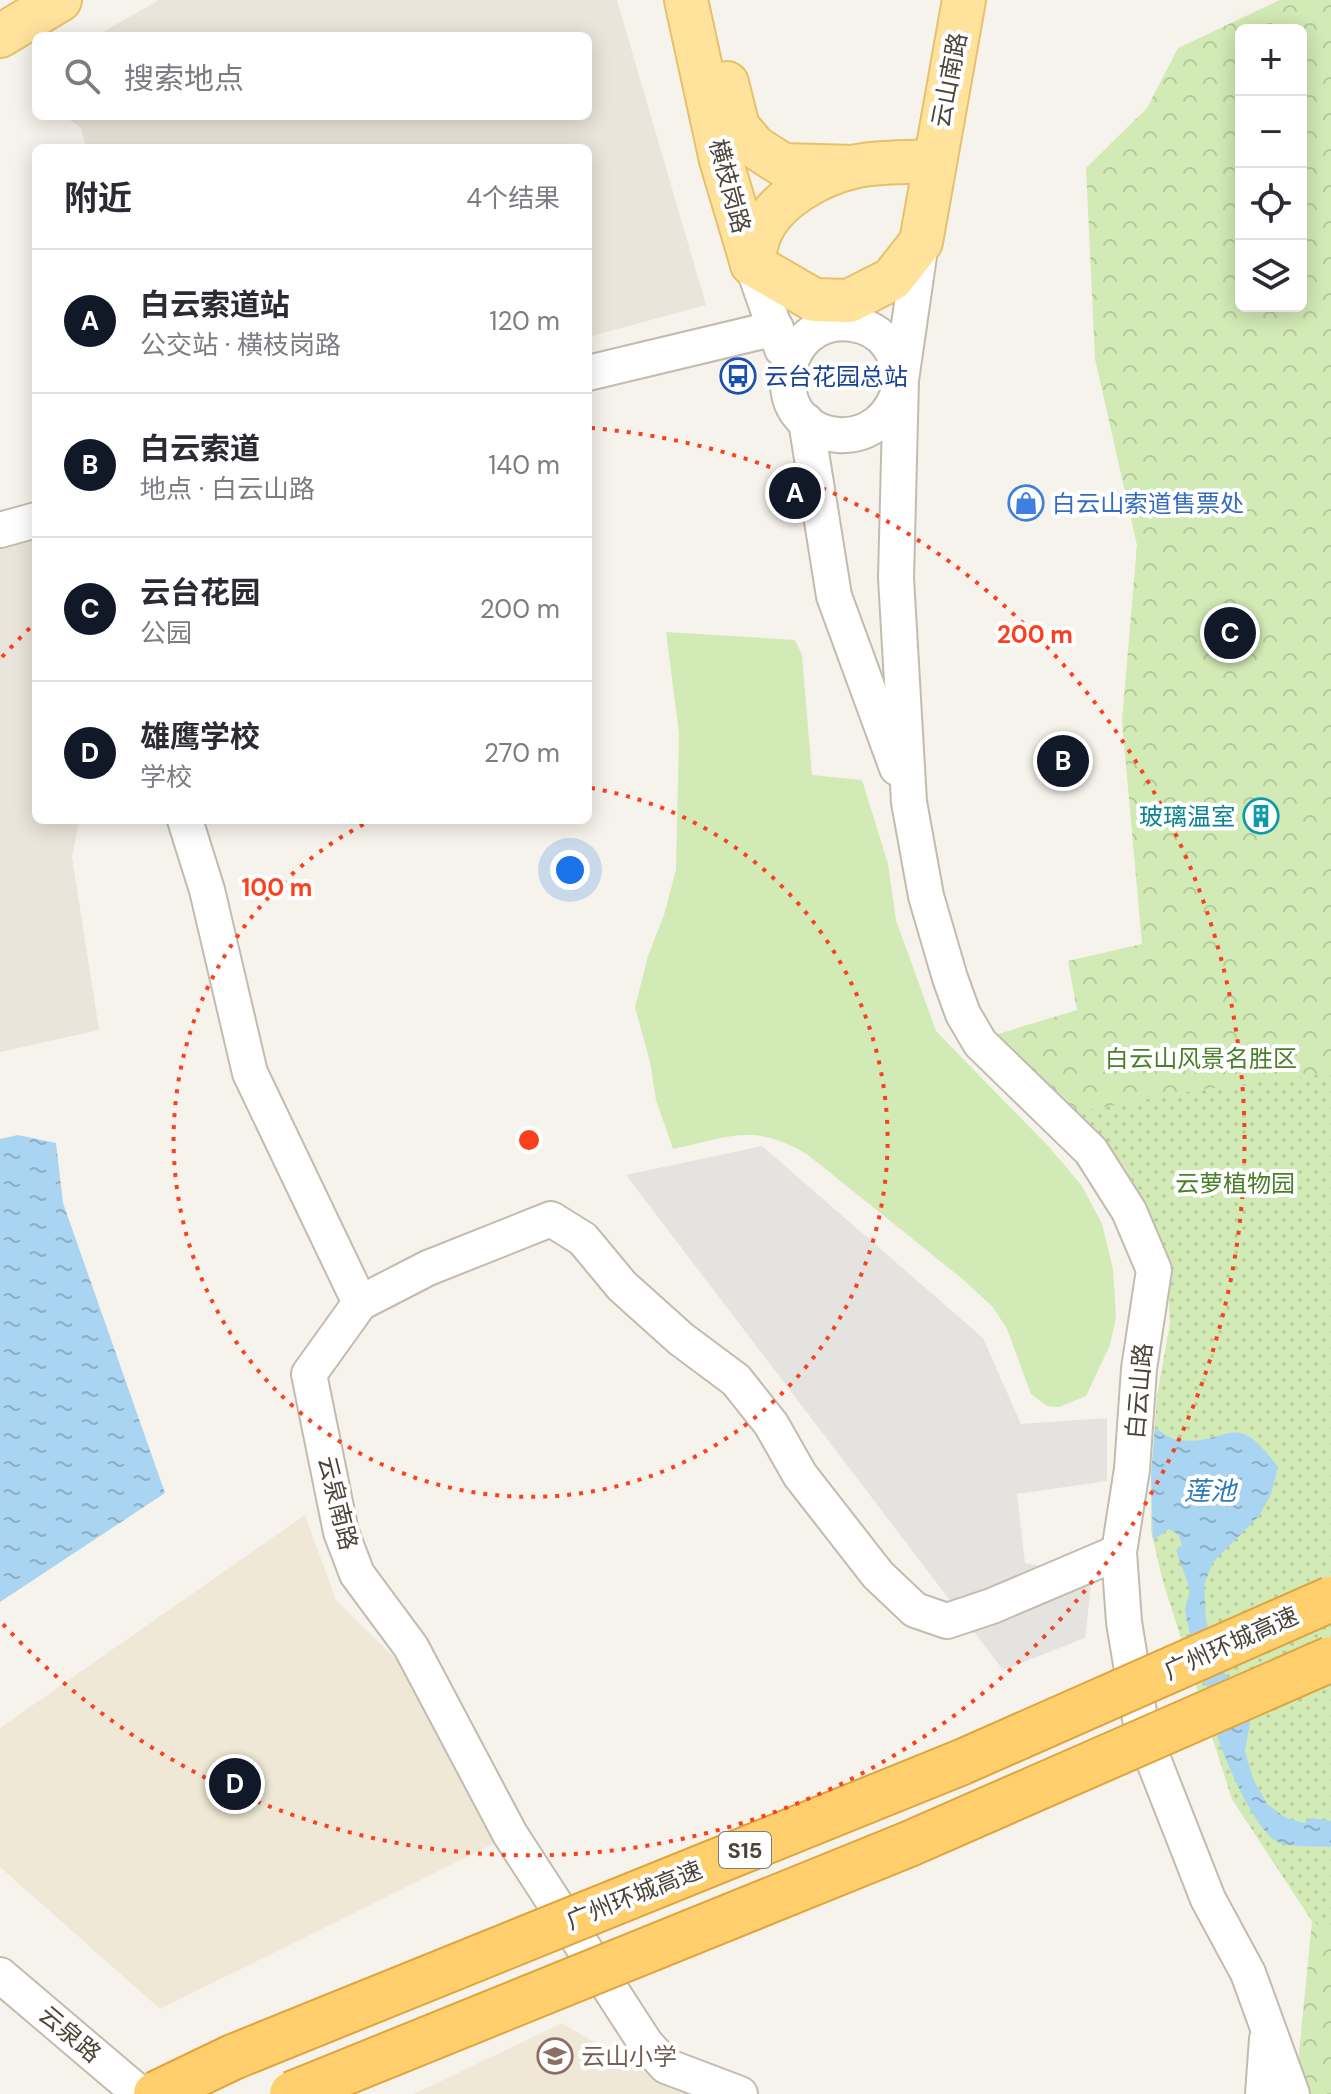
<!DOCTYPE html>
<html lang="zh">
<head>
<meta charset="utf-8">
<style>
	:root { --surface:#fff; --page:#f2f2f3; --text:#2b2b33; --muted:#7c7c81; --line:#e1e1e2; --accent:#111827 }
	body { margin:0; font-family:"DM Sans","Noto Sans SC",sans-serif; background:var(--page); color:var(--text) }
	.controls { position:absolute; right:24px; top:24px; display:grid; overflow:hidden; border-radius:12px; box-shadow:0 4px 20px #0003 }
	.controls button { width:72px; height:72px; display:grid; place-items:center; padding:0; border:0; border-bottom:2px solid var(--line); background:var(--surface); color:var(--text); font:40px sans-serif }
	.you { position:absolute; left:570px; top:870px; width:28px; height:28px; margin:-20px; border:6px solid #fff; border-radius:50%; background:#1a73e8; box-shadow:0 0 0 12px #1a73e833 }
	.badge { display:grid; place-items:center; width:52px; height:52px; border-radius:50%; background:var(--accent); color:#fff; font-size:26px; font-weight:700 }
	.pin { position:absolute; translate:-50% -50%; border:4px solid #fff; box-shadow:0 2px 8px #0006 }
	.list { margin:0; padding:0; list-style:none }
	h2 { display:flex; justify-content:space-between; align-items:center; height:104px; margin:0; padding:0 32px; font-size:34px }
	h2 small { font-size:26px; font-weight:400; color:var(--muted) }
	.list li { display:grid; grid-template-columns:52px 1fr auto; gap:24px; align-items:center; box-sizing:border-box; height:144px; padding:0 32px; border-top:2px solid var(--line) }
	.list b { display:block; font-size:30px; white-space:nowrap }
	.list p { margin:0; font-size:26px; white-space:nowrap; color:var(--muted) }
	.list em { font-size:26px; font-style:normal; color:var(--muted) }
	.icon { flex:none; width:44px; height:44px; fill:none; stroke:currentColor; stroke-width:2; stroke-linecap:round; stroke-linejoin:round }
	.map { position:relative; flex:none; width:1331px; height:2094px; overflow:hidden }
	.search { position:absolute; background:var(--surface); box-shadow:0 4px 20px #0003; left:32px; top:32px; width:560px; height:88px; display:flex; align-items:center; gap:20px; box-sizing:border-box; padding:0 28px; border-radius:12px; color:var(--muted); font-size:30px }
	.panel { position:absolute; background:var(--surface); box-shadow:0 4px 20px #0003; left:32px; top:144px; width:560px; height:680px; border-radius:12px }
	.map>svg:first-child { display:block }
	.residential { fill:#eae5da }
	.education { fill:#efe8d6 }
	.grass { fill:#d2eab5 }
	.forest { fill:url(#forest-crowns); fill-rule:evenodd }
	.garden { fill:url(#garden-dots) }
	.parking { fill:#e5e3e0 }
	.water { fill:url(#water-ripples) }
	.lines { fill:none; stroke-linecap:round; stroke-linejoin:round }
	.minor-casing { stroke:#c2bbae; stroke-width:38 }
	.major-casing { stroke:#e6c16a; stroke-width:46 }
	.minor { stroke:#fff; stroke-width:34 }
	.major { stroke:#ffe39c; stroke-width:42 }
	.highway-bridge-casing { stroke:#e0a43c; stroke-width:48; stroke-linecap:butt }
	.highway-bridge { stroke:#ffcf6e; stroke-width:44 }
	.ring { fill:none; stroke:#fc3f1d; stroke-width:4; stroke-dasharray:4 8 }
	.labels { text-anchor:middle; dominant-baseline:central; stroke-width:8; stroke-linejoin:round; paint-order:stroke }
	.shield { fill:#fff; stroke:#817c74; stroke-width:2 }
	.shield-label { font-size:22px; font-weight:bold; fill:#4b4439 }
	.street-label { font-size:24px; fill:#4b4439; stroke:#fff }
	.transit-label { font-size:24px; fill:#164399; stroke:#fff; text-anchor:start }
	.shop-label { font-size:24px; fill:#366cbe; stroke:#fff; text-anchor:start }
	.culture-label { font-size:24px; fill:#0d838f; stroke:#fff; text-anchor:end }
	.park-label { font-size:24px; fill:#4a7f2a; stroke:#fff }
	.education-label { font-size:24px; fill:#785e54; stroke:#fff; text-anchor:start }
	.water-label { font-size:26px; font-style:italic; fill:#2e7ab2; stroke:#fff }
	.centre { fill:#fc3f1d; stroke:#fff; stroke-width:4 }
	.ring-label { font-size:24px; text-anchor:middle; font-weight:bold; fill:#fc3f1d; stroke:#fff; stroke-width:8; stroke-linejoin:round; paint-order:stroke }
</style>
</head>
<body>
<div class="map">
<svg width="1331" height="2094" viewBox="0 0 1331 2094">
	<defs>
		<pattern id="forest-crowns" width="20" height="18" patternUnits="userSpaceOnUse" patternTransform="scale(2)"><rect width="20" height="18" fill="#d2eab5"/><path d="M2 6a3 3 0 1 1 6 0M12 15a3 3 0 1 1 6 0" fill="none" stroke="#b6ca9c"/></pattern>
		<pattern id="garden-dots" width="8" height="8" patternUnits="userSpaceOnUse" patternTransform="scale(2)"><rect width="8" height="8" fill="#d2eab5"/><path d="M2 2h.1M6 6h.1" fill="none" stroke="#b6ca9c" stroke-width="1.8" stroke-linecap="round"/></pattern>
		<pattern id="water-ripples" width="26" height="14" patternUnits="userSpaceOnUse" patternTransform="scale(2)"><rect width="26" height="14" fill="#a9d4f2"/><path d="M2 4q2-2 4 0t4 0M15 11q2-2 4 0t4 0" fill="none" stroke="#8caec5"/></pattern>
	</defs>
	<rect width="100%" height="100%" fill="#f6f3ec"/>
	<!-- residential -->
	<g class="residential">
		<path d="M159,0H617L706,305L588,337V148H86L81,128L64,116H588V36H96Z"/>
		<path d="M36,537V820H79L72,857L99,1030L0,1052V547Z"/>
	</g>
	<!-- education -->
	<g class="education">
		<path d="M305,1515L336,1600L418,1681L499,1841L160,2009L0,1867V1728Z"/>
		<path d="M562,2023L674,2090L686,2094H414Z"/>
	</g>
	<!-- grass -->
	<path class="grass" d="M666,632L795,640L802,655L812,775L862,780L888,864L896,920L936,1031L1050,1148L1082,1186L1102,1224L1113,1269L1116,1317L1110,1345L1086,1396L1059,1407L1047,1406L1031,1394L1007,1329L992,1306L960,1277L808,1155C755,1122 729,1137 673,1149L656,1100L650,1062L635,1007L648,956L664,915L676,870L679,733Z"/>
	<!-- forest -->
	<path class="forest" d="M1280,0H1331V2094H1295L1312,1921L1232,1799L1163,1581L1151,1530V1475L1157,1397L1170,1324L1168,1281L1126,1169L1076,1112L1016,1068L988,1037L1077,1010L1068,961L1142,944L1122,721L1137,545L1095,359L1086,168L1147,108L1178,48ZM1241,30H1301V306H1241Z"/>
	<!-- garden -->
	<path class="garden" d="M1331,1073V1933L1312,1921L1232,1799L1163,1581L1151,1530V1475L1157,1397L1170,1324L1168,1281L1126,1169L1076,1112L1197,1090Z"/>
	<!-- parking -->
	<path class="parking" d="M762,1146L983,1338L1021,1424L1107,1418V1481L1017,1494L1025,1563L1092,1576L1085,1638L1003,1670L626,1175Z"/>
	<!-- water -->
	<g class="water">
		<path d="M18,1135L56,1143L63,1203L165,1493L0,1602V1139Z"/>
		<path d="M1155,1428C1162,1432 1170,1439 1177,1440C1232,1447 1232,1405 1278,1467L1271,1494L1259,1516L1213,1562L1204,1585L1206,1620L1220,1665L1251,1717L1245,1751L1253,1779L1267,1804L1286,1818L1304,1823L1312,1818L1331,1821V1847C1318,1846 1288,1848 1276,1841C1252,1826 1220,1750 1213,1722C1209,1704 1221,1694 1199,1679L1185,1610L1190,1590L1176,1550L1182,1546L1179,1535L1169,1529L1153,1540L1151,1475Z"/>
	</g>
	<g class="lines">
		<defs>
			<g id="minor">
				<path d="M921,242L901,380C888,460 785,447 788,379C789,363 795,347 808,336C831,316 872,320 889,346C896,356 898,368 901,380L896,578L909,802L926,896L950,978L963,1014L980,1043L1091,1151L1129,1211L1154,1270L1139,1369L1132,1469L1119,1552L1124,1622L1142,1731L1208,1899L1248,1973L1292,2094"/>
				<path d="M752,264L782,349"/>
				<path d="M588,373L776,328"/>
				<path d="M806,421L834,596L897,768"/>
				<path d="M0,530L36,520"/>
				<path d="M185,820L207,890L250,1073L360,1303L309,1374L341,1532L357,1574L411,1647L510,1834L646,2044L666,2066L740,2094"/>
				<path d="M360,1303L428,1268L551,1219L583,1239L622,1286L681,1339L736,1380L771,1424L800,1475L878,1575L915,1610L947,1621L992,1606L1119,1552"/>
				<path d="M0,1975L140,2094"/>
				<path d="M1263,2094L1267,2039"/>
			</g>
			<g id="major">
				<path d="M686,0L721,160L752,264"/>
				<path d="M0,36L60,0"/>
				<path d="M727,83L738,127L755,147L783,165L853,167"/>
				<path d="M752,264L814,300L849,301L892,279L921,242L964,0"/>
				<path d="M752,264C755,255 756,243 760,234C774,200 818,175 853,167C878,161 908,163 934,161"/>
			</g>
		</defs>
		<!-- minor casing -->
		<use href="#minor" class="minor-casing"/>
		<!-- major casing -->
		<use href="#major" class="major-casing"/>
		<!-- minor -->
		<use href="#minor" class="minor"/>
		<!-- major -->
		<use href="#major" class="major"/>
		<defs>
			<g id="highway-bridge">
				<path d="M156,2094L233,2057L962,1762L1331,1599"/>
				<path d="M292,2094L909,1844L1331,1659"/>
			</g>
		</defs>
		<!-- highway-bridge casing -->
		<use href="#highway-bridge" class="highway-bridge-casing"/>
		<!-- highway-bridge -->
		<use href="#highway-bridge" class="highway-bridge"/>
	</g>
	<!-- distance rings -->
	<g class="ring">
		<path d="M591 788A357 357 0 1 1 370 821"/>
		<path d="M2 657A715 715 0 0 1 32 626M591 428A715 715 0 1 1 2 1623"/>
	</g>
	<!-- icons -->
	<defs>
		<symbol id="bus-ring" viewBox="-11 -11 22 22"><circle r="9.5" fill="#fff" stroke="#1a4fb4" stroke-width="1.5"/><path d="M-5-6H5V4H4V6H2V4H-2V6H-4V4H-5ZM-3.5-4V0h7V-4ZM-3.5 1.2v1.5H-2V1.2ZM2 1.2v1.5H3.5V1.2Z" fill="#1a4fb4"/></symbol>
		<symbol id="shop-ring" viewBox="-11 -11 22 22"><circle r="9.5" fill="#fff" stroke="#3f7fe0" stroke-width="1.5"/><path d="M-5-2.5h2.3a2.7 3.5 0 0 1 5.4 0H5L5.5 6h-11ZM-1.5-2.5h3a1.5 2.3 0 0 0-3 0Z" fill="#3f7fe0"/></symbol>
		<symbol id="building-ring" viewBox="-11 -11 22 22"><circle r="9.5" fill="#fff" stroke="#0f9aa8" stroke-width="1.5"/><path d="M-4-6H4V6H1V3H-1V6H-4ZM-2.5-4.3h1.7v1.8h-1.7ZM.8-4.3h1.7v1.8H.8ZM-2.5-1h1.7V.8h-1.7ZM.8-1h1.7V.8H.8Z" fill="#0f9aa8"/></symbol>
		<symbol id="school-ring" viewBox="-11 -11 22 22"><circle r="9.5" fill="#fff" stroke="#8d6e63" stroke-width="1.5"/><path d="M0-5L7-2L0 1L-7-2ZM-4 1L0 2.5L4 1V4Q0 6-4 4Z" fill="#8d6e63"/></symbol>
	</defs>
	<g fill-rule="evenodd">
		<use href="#bus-ring" x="718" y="356" width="40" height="40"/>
		<use href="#shop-ring" x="1006" y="483" width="40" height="40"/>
		<use href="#building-ring" x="1241" y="796" width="40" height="40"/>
		<use href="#school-ring" x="535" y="2036" width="40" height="40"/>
	</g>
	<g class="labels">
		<!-- shield labels -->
		<rect class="shield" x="719" y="1832" width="52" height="36" rx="6"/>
		<g class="shield-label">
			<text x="745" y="1850">S15</text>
		</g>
		<!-- street labels -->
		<g class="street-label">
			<text transform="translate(949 80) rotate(-79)">云山南路</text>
			<text transform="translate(730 186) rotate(75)">横枝岗路</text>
			<text transform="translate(1139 1391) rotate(-85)">白云山路</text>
			<text transform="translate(338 1503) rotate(76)">云泉南路</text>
			<text transform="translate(1231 1643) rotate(-24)">广州环城高速</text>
			<text transform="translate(634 1895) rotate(-22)">广州环城高速</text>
			<text transform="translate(70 2034) rotate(40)">云泉路</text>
		</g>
		<!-- transit labels -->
		<g class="transit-label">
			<text x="764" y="376">云台花园总站</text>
		</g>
		<!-- shop labels -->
		<g class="shop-label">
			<text x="1052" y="503">白云山索道售票处</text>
		</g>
		<!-- culture labels -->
		<g class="culture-label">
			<text x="1235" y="816">玻璃温室</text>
		</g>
		<!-- park labels -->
		<g class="park-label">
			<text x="1201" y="1058">白云山风景名胜区</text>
			<text x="1235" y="1183">云萝植物园</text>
		</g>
		<!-- education labels -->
		<g class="education-label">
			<text x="581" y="2056">云山小学</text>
		</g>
		<!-- water labels -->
		<g class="water-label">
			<text x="1210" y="1491">莲池</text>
		</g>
	</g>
	<circle cx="529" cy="1140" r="12" class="centre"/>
	<g class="ring-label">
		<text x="1035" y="643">200 m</text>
		<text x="277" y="896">100 m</text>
	</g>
</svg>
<div class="controls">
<button>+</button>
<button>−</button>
<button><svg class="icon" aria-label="locate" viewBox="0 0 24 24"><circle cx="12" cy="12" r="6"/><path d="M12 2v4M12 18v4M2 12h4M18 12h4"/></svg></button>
<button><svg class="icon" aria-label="layers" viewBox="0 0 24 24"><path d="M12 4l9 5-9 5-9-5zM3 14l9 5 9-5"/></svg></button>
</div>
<div class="you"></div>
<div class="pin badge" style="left:795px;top:493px">A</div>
<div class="pin badge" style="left:1063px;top:761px">B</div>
<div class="pin badge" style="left:1230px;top:633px">C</div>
<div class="pin badge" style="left:235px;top:1784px">D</div>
<div class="search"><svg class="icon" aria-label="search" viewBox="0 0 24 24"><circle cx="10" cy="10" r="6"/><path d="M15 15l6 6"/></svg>搜索地点</div>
<section class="panel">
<h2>附近<small>4个结果</small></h2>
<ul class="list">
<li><span class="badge">A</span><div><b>白云索道站</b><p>公交站 · 横枝岗路</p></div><em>120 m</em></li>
<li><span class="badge">B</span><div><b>白云索道</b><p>地点 · 白云山路</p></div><em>140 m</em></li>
<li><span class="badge">C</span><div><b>云台花园</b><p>公园</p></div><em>200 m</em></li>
<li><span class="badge">D</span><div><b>雄鹰学校</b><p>学校</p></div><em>270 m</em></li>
</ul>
</section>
</div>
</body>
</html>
